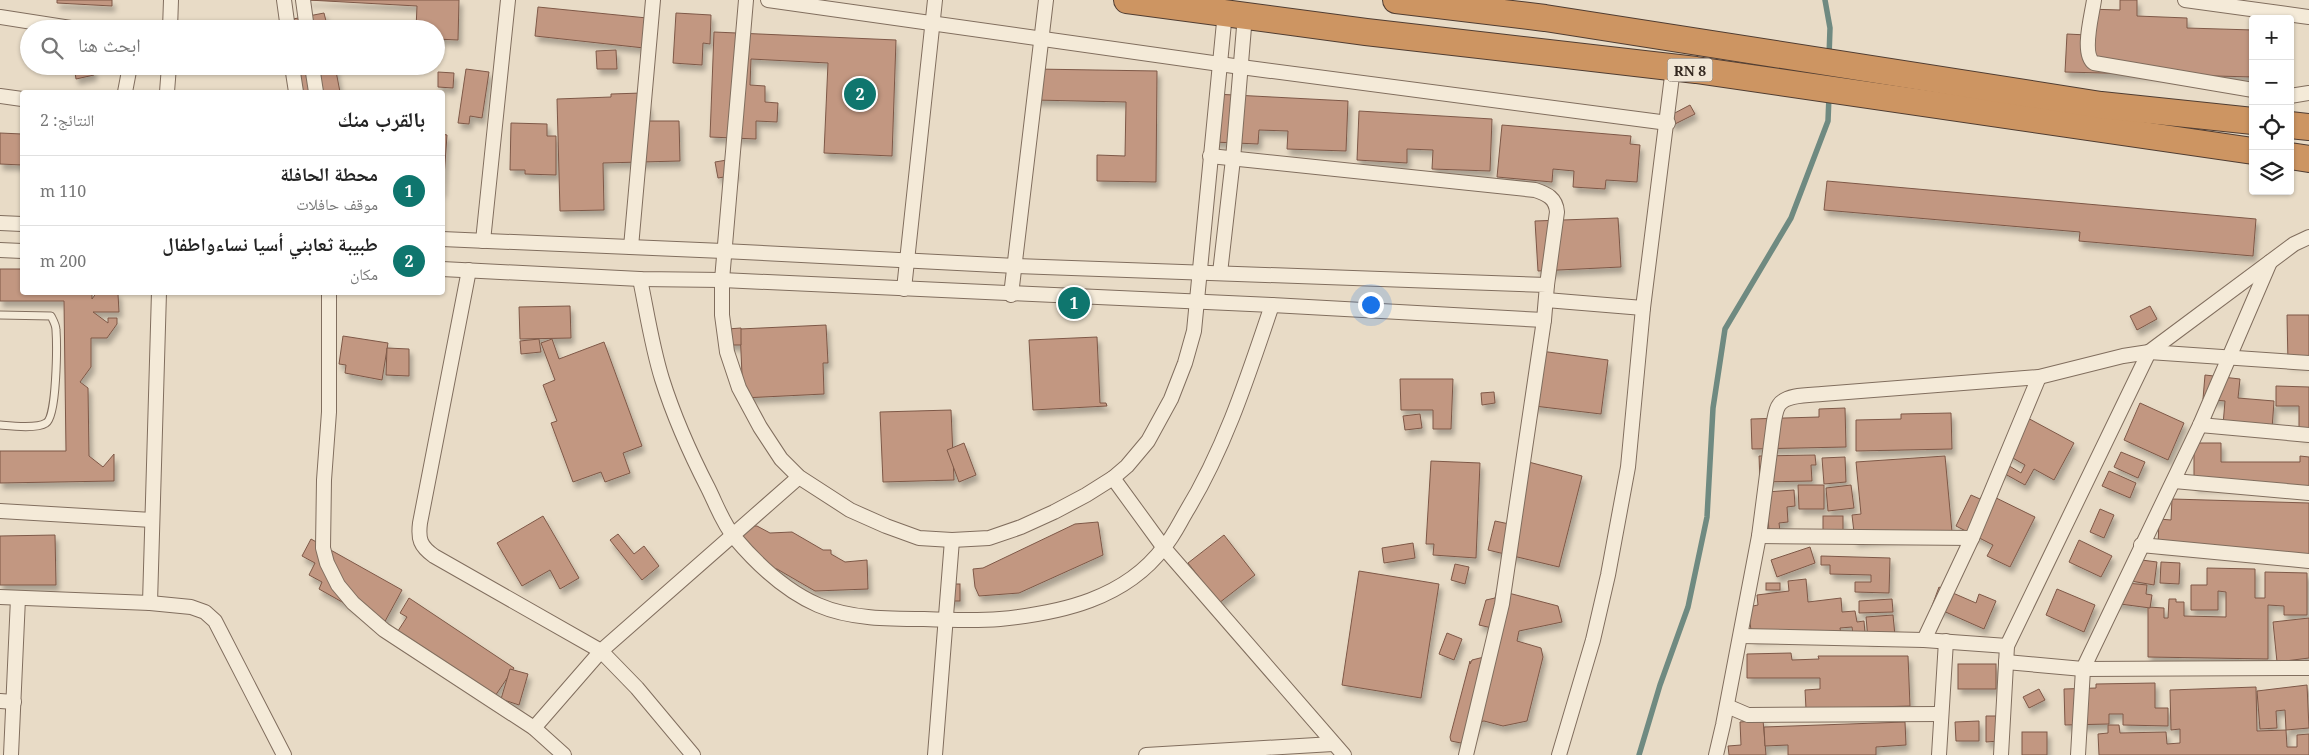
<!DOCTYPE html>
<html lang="ar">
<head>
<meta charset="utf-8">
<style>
	:root { --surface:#fff; --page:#f2f2f2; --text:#222; --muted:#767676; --line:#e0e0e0; --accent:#0f766e }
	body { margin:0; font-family:"Noto Serif","Noto Naskh Arabic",serif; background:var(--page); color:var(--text); direction:rtl }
	.controls { position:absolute; right:15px; top:15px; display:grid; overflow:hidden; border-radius:5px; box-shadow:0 1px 4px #0004 }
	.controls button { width:45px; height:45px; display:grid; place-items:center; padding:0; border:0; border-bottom:1px solid var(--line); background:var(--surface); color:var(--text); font:25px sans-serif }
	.you { position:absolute; left:1370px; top:304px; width:18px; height:18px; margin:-12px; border:4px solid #fff; border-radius:50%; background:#1a73e8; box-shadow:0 0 0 8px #1a73e833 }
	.badge { display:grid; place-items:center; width:32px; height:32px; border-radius:50%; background:var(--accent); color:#fff; font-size:16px; font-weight:700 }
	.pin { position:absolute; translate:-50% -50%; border:2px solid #fff; box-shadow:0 1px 5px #0006 }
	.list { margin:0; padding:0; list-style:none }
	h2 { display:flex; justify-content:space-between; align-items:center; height:65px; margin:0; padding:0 20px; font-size:21px }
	h2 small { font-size:16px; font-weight:400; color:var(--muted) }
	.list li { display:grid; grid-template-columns:32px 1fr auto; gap:15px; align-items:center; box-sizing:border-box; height:70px; padding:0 20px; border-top:1px solid var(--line) }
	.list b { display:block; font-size:19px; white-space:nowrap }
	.list p { margin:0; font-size:16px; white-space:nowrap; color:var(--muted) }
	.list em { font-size:16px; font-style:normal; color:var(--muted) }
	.icon { flex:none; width:28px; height:28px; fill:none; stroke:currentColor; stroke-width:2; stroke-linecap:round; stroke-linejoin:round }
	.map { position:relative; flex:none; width:2309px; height:755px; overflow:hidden; direction:ltr }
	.search { position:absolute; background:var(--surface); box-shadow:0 1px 4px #0004; left:20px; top:20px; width:425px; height:55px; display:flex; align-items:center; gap:12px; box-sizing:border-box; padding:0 18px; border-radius:28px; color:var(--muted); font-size:19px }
	.panel { position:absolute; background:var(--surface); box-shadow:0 1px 4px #0004; left:20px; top:90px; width:425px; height:205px; border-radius:5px; direction:rtl }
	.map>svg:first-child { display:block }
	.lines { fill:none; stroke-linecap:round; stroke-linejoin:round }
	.stream { stroke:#6f8a81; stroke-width:5.5 }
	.building { fill:#c29781; stroke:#7e5847; filter:url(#shadow) }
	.lane-casing { stroke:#816e5e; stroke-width:9 }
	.street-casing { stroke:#816e5e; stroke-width:16 }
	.highway-casing { stroke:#503d32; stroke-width:28 }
	.lane { stroke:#f4ead8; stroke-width:7 }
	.street { stroke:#f4ead8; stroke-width:14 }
	.highway { stroke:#cd9562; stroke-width:26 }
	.labels { text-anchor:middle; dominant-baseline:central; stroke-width:4; stroke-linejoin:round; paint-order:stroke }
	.shield { fill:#f1e6d5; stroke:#6d6156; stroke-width:1 }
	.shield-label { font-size:14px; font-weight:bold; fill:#342820 }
</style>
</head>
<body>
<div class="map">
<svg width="2309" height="755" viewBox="0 0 2309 755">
	<defs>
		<filter id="shadow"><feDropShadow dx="3" dy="5.5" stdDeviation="2.5" flood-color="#0004"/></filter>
	</defs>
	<rect width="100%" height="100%" fill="#e8dbc6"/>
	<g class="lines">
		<!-- stream -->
		<g class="stream">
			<path d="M1825,0L1830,28L1829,57"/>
			<path d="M1639,755L1660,685L1688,607L1707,517L1713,408L1725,329L1791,218L1828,121L1829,96"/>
		</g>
	</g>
	<!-- building -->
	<g class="building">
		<path d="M57,0H112V6L57,3Z"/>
		<path d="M308,0H459L458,40L436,39V29H416L417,6Z"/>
		<path d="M2120,0H2137V16L2187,18V28L2253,30V77L2065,72L2067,34L2087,35V9L2120,10Z"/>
		<path d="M538,7L647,18L644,48L535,36Z"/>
		<path d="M324,13L328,29H295L293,19Z"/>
		<path d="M676,13L711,15L710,44L703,43L702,65L673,63Z"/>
		<path d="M714,32L896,40L892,156L824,153L828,63L751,59L750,85L765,86V102L778,103L777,122L756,121V139L710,137Z"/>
		<path d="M616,50L617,69H597L596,51Z"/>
		<path d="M74,66H92L94,75L76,79Z"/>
		<path d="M288,66H335L340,92H293Z"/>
		<path d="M466,69L489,72L482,118L470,116L469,124L458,123Z"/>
		<path d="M1035,69L1157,71L1156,182L1097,181V155L1125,156L1126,102L1034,100Z"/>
		<path d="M438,72L454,73L453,88L438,87Z"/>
		<path d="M642,93L649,108V121H679L680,161L603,163L604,210L560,211L557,99L611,97V94Z"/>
		<path d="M1215,94L1348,101L1346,151L1287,149L1288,131L1259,130L1258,144L1213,142Z"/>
		<path d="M1690,105L1695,114L1673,125L1669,116Z"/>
		<path d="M1359,111L1492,119L1490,171L1432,169L1433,150L1407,149V163L1357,160Z"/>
		<path d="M511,123L547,124V136H556V175L525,174V170H510Z"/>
		<path d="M1502,125L1631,136L1630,144L1640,145L1637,182L1606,180L1605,189L1573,187L1574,171L1553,169L1552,182L1497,177Z"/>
		<path d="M0,133L22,134V165L0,164Z"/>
		<path d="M442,134L447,135L443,192H442Z"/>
		<path d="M733,159L736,175L718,178L715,162Z"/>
		<path d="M1827,181L2256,219L2253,256L2079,241L2080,232L1824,210Z"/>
		<path d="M1618,218L1621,267L1538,271L1535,221Z"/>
		<path d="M0,269H22V292H92V299L97,292H116L118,294L119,312H93L108,323V318H117V324L107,338H91V367L80,382L88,388L89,456L103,467L114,454V481L0,483V451H66L64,301H0Z"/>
		<path d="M570,306L571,338L520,339L519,307Z"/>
		<path d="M2150,306L2157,319L2137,330L2130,316Z"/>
		<path d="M2287,315H2309V363H2288Z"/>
		<path d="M826,325L828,363H823L824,394L743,398L740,329Z"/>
		<path d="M741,328V345H727V329Z"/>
		<path d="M343,336L388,343L382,380L345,373L346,365L339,364Z"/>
		<path d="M1097,337L1100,403H1106L1107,406L1033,410L1029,340Z"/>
		<path d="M539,339L541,352L521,354L520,341Z"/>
		<path d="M552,339L559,359L604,342L642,446L623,453L630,473L605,482L601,472L573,482L551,423L557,421L543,385L555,380L541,343Z"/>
		<path d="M387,348L409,349V376L386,375Z"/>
		<path d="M1533,350L1608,360L1601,414L1526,405Z"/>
		<path d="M2205,375L2240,379L2238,398L2274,401L2272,429L2223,425L2225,401L2203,399Z"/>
		<path d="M1400,379H1453L1451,429H1433V410H1401Z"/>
		<path d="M2276,386L2309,387V435H2299V406H2276Z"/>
		<path d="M1494,392L1495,403L1482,405L1481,393Z"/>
		<path d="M2140,403L2184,423L2168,460L2124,440Z"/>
		<path d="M1845,408L1846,447L1752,449L1751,419L1819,417V409Z"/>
		<path d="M951,410L954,480L883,482L880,412Z"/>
		<path d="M1951,413L1952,449L1856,451V420L1901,419V414Z"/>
		<path d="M1420,414L1422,428L1405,430L1403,416Z"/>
		<path d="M2024,416L2074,443L2054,480L2034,469L2025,485L1996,469L2001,461L2021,473L2025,465L2004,453Z"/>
		<path d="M964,443L976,475L959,482L947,450Z"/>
		<path d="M2194,443H2221V462H2300V456L2309,457V486H2194Z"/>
		<path d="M2121,452L2145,462L2138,478L2114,467Z"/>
		<path d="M1815,455L1816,465H1811L1812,481L1760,482L1759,456Z"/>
		<path d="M1945,456L1952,532L1855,541L1852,515L1861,514L1856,462Z"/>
		<path d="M1845,457L1846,482L1824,484L1822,458Z"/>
		<path d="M1521,460L1582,476L1559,567L1488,550L1495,521L1514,525Z"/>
		<path d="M1431,461L1480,463L1476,558L1433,555L1434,544H1426Z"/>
		<path d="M2109,471L2136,483L2130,498L2102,486Z"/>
		<path d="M1798,485H1824V509H1799Z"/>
		<path d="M1851,485L1854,508L1828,511L1826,488Z"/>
		<path d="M1794,490L1795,506L1787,507L1788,522L1779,523L1780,531H1769L1766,492Z"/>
		<path d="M1984,492L2035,517L2010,567L1987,556L1993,545L1956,526L1971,495L1980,499Z"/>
		<path d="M2172,499L2309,503V559L2158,547L2159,519L2171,520Z"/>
		<path d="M2100,509L2114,515L2104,538L2090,532Z"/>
		<path d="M543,516L579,578L560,589L550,570L522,586L497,543Z"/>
		<rect x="1823" y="516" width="20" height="17"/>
		<path d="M1098,522L1103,555L1019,593L979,596L975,587L973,569L983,568L1075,524Z"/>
		<path d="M748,526H757L770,533L792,532L823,550H831V554L845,562L867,560L868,589L815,591L777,569H774L741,540Z"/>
		<path d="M618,534L634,554L644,546L659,566L642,580L610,540Z"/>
		<path d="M55,535L56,585H0V536Z"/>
		<path d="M1224,535L1255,575L1219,603L1188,563Z"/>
		<path d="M311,539L402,590L383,625L319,589L322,582L309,575L315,563L302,556Z"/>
		<path d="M2079,540L2112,556L2101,577L2069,562Z"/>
		<path d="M1413,543L1415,558L1384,563L1382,548Z"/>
		<path d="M1810,547L1815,563L1777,577L1771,560Z"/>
		<path d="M1821,556L1890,558L1889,593L1855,592V582H1871V575L1830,574V565H1821Z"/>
		<path d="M2134,559L2157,562L2154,585L2131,581Z"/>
		<path d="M2161,562L2180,563L2179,584L2160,583Z"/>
		<path d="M1455,564L1469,567L1465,584L1451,580Z"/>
		<path d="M2207,568L2255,569V598H2265V572L2307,573V615H2284V606L2268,605V659L2148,657V607L2164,608V618H2168L2169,599H2176V602H2184V616L2226,617V592L2218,591V610H2191V585H2207Z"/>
		<path d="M1359,571L1439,584L1421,698L1342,685Z"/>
		<path d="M1806,579L1808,602L1841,598L1842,612L1855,611L1857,622L1864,621L1865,633L1853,635L1852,627L1840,628L1841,634L1752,638L1748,607L1758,605L1757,595L1789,591L1788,581Z"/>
		<rect x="1766" y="583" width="14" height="7"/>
		<path d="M2127,583L2147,585L2146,594L2152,595L2150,608L2113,603Z"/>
		<rect x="944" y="584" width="16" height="17"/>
		<path d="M1939,587L1976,603L1979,594L1996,601L1984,629L1932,606Z"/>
		<path d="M2057,589L2095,605L2084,632L2046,615Z"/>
		<path d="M1497,590L1558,606L1562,622L1519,631L1517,641L1541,648L1543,657L1527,721L1503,726L1484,721L1479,722L1466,744L1451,741L1450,737L1470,661V664L1472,660L1484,657L1492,628L1479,625L1486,600L1495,598Z"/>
		<path d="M409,598L514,668L491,702L396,634L407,617L400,613Z"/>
		<path d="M1892,599L1893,612L1859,613V601Z"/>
		<path d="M1893,615L1895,636L1868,639L1866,617Z"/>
		<path d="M2309,618V658L2277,662L2273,622Z"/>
		<path d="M1447,633L1462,639L1454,660L1439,654Z"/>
		<path d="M1791,653L1792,660L1819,659L1818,656H1908L1910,706L1806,709L1805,690L1820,689V678H1747V654Z"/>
		<rect x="1958" y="664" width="38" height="25"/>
		<path d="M510,669L528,674L519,705L501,699Z"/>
		<path d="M2155,683V708H2168V726L2123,725V714H2109V724L2065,725L2064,689L2096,688V684Z"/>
		<path d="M2307,685L2309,728L2286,730L2285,710L2276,711L2277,728L2260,729L2257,691Z"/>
		<path d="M2256,687L2257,731L2286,730L2287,747H2297V735L2309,734V755H2099L2098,734L2108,733V725H2119L2120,733L2166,732L2167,744L2180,743V729L2171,730L2170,690Z"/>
		<path d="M2039,689L2045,700L2029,708L2023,697Z"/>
		<path d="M1986,716H1999V741L1986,742Z"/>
		<path d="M1763,720L1766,755H1729L1728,746L1741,745L1740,722Z"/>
		<path d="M1979,721V741H1956L1955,722Z"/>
		<path d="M1905,722L1906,745L1876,747V755H1788V745L1765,746L1764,727Z"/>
		<rect x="2022" y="732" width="25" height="23"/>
	</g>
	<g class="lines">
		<defs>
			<path id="lane" d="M0,315L51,316C53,320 56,325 56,330C57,345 57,417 46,423C37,429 11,426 0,425"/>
			<g id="street">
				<path d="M284,0L288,29"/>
				<path d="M303,0L307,29"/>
				<path d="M746,0L722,280V315L727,352L739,388L760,427L781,459L799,477L850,510L886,526L919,538L952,540L989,538L1021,527L1054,512L1086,495L1113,478L1127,466L1148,441L1171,399L1185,363L1194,331L1225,12"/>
				<path d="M768,0L1241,67L1668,123"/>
				<path d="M2094,0C2092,15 2081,54 2094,63L2253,90"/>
				<path d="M2185,0L2309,17"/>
				<path d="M0,17L77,29"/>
				<path d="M170,29L171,0"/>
				<path d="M292,66L296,92"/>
				<path d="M312,66L316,92"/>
				<path d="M125,92L130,66"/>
				<path d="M167,92L169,66"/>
				<path d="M0,96L22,99"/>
				<path d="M2290,96L2309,93"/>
				<path d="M1210,156L1535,190C1547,194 1556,198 1557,212L1547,285"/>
				<path d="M0,223L22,224"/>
				<path d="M442,239L723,251L1016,266L1547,285L1544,320L1502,604L1466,755"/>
				<path d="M483,241L508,0"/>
				<path d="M631,247L653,0"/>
				<path d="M0,250L22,251"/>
				<path d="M442,269L640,279L722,280L1272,305L1544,320"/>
				<path d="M469,270L420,523C418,539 420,546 434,556L601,651L637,688L693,755"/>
				<path d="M1220,273L1233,159L1245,15"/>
				<path d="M640,279C647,313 652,347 662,379C674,417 690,453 708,488C716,504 723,524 735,538C757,564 786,591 818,605C850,619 889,619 924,619C949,620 975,621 1000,619C1061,613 1125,599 1164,547C1173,537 1179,524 1186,512C1225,448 1248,376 1272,305"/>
				<path d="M904,289L935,0"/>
				<path d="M329,292V412L324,480L323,548L327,563L338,585L353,603L384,630L534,728L564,755"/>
				<path d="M1011,295L1046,0"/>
				<path d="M1546,300L1643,308"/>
				<path d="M2200,425L2309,435"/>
				<path d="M1113,478L1164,548L1344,755"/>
				<path d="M2174,481L2309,493"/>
				<path d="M0,511L152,520"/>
				<path d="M1759,536L1972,538"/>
				<path d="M2141,545L2309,561"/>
				<path d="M0,597L150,603L191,607L205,612L215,621L284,755"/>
				<path d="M150,603L159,292"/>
				<path d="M1741,636L1924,640L2007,646"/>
				<path d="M1924,640L1972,538L2039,377"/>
				<path d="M2006,662L2083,669L2309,668"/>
				<path d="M0,701L14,702"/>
				<path d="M1727,706L1748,715L1941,714"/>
				<path d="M534,728L601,651L799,477"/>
				<path d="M11,755L18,598"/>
				<path d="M935,755L952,540"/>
				<path d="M1146,755L1333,744"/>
				<path d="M1559,755L1593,640L1608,575L1628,467L1643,308L1673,68"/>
				<path d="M1716,755L1723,725L1759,536L1774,421C1775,416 1776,409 1779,405C1786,394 1810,395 1822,394L2039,377L2123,356L2149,352L2309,363"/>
				<path d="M1939,755L1946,641"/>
				<path d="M2001,755L2007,646L2149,352L2294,244L2309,237"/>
				<path d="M2078,755L2083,669L2200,425L2270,262"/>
			</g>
			<g id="highway">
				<path d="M1127,0L1366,32L1696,70L2253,151"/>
				<path d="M1396,0L1545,18L2101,105L2253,121"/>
				<path d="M2290,125L2309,127"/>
				<path d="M2290,156L2309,159"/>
			</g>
		</defs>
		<!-- lane casing -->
		<use href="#lane" class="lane-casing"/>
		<!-- street casing -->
		<use href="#street" class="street-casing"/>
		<!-- highway casing -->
		<use href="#highway" class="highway-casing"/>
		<!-- lane -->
		<use href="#lane" class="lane"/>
		<!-- street -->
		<use href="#street" class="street"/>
		<!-- highway -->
		<use href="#highway" class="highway"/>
	</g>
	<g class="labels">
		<!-- shield labels -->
		<rect class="shield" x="1667.5" y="58.5" width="45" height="23" rx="4"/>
		<g class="shield-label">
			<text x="1690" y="70">RN 8</text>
		</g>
	</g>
</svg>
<div class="controls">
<button>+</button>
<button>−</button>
<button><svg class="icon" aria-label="locate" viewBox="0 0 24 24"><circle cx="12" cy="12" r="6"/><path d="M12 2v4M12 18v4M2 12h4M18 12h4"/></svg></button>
<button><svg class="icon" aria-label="layers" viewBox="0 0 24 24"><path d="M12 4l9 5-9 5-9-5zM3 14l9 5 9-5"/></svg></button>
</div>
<div class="you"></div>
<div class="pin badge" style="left:1074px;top:303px">1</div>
<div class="pin badge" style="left:860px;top:94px">2</div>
<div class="search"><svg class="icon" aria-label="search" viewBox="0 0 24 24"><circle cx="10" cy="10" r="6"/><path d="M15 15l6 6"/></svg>ابحث هنا</div>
<section class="panel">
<h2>بالقرب منك<small>النتائج: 2</small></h2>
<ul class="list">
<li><span class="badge">1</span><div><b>محطة الحافلة</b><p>موقف حافلات</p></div><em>110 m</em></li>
<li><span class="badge">2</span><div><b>طبيبة ثعابني أسيا نساءواطفال</b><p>مكان</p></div><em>200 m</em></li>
</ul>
</section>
</div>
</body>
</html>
